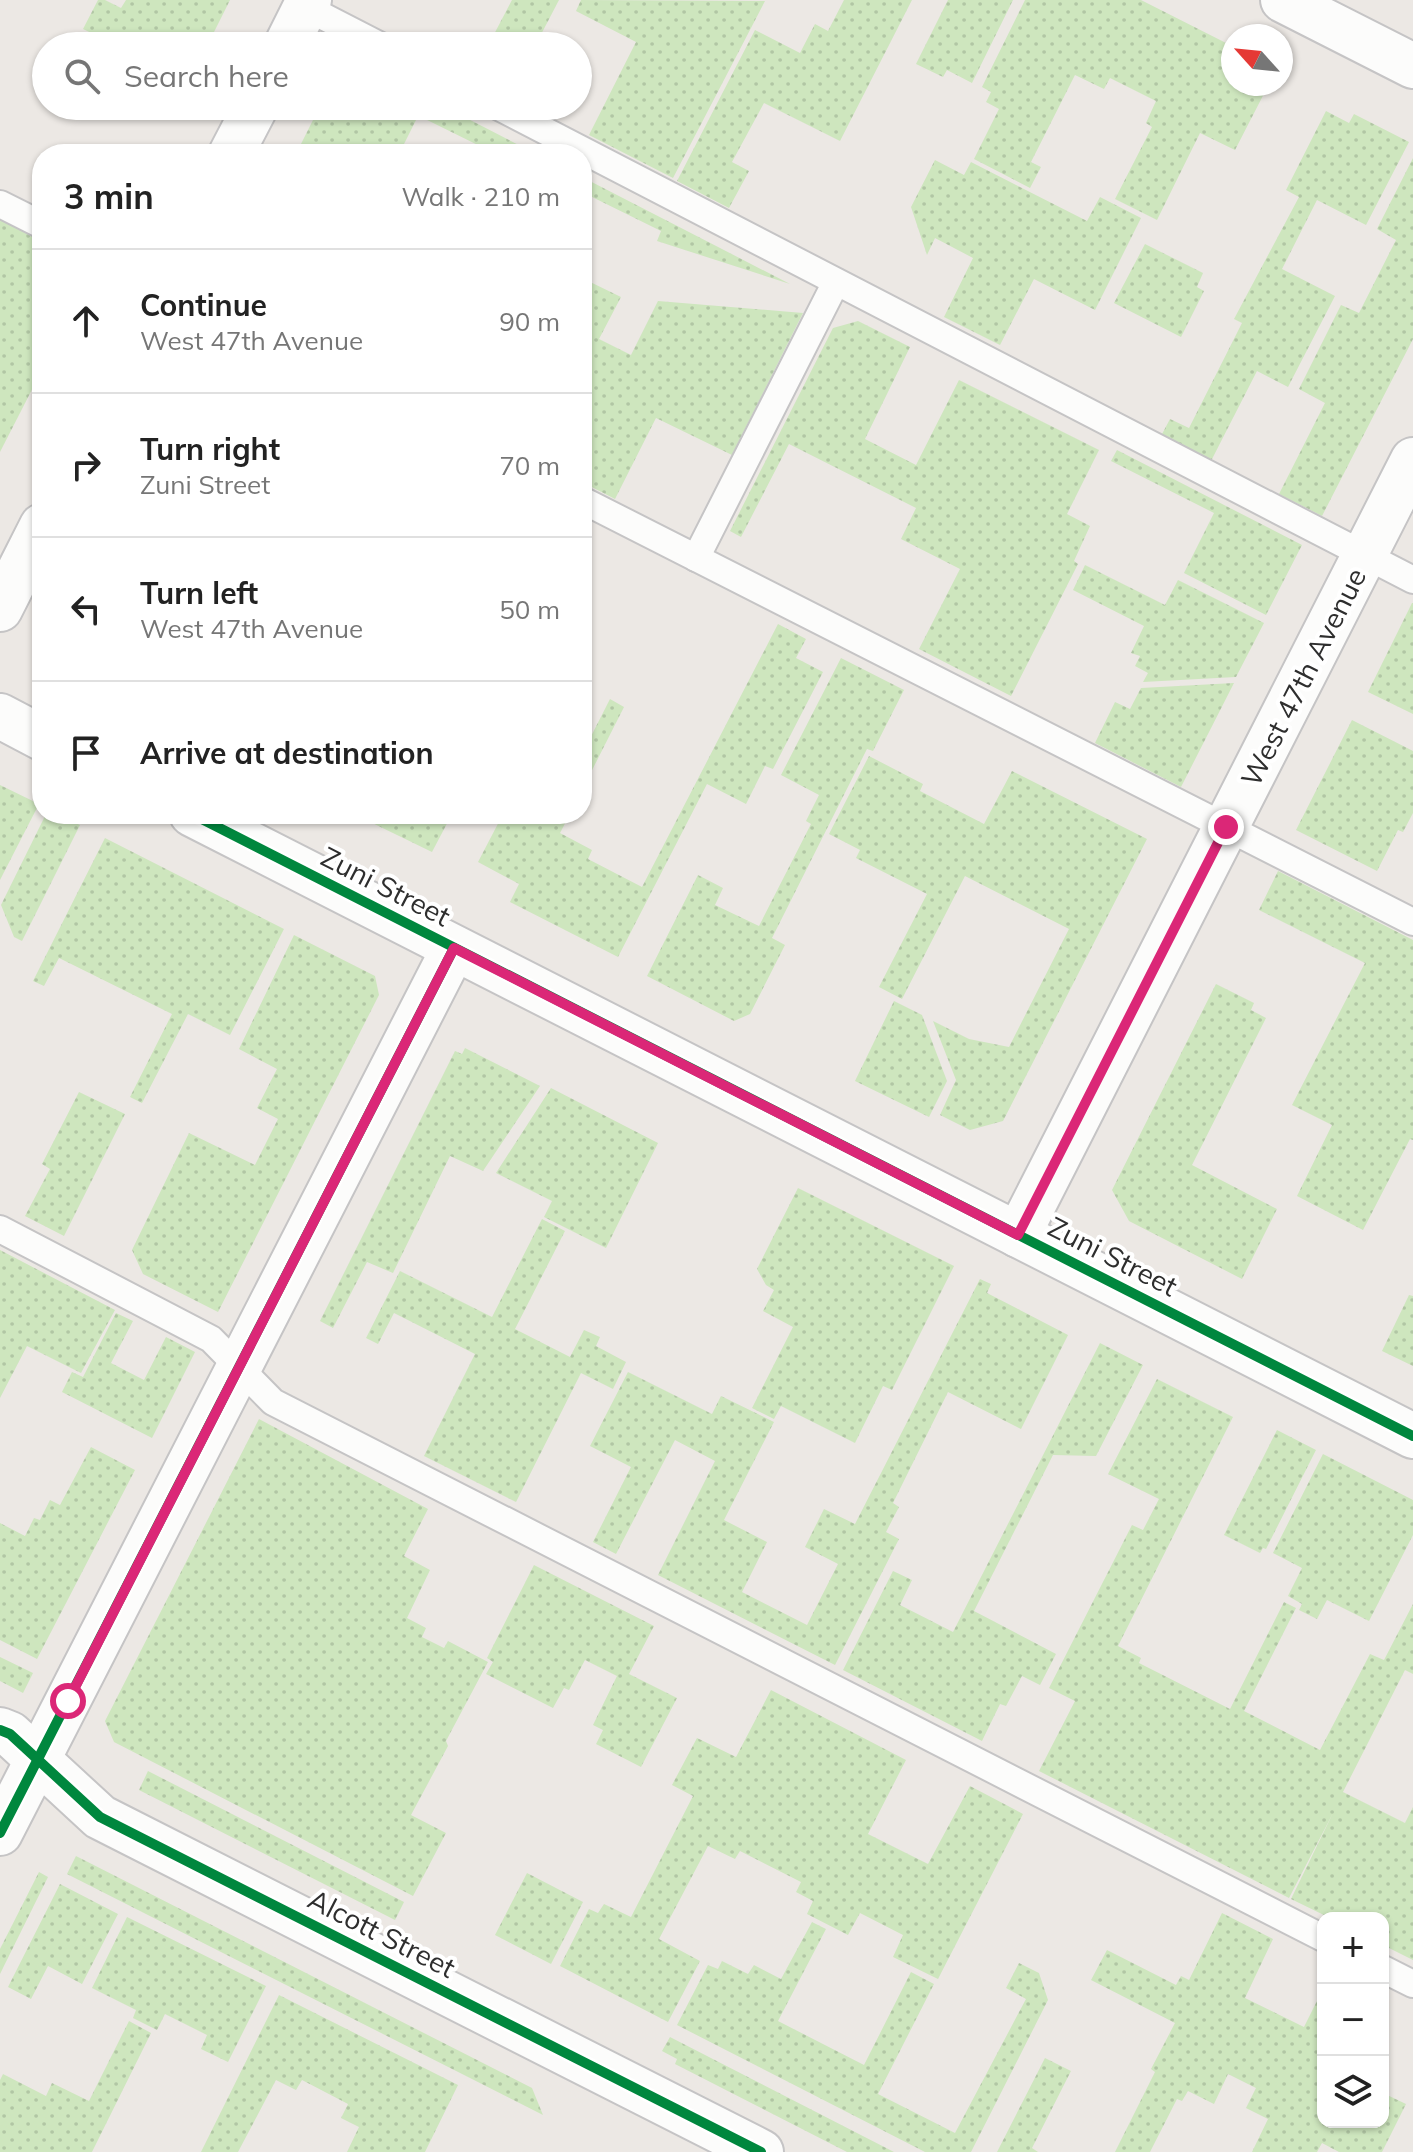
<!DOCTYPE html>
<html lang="en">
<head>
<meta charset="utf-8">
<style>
	:root { --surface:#fff; --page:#f2f2f2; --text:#222; --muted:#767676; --line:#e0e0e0 }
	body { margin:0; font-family:Mulish,sans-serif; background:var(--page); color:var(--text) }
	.controls { position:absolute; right:24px; bottom:24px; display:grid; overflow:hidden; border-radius:16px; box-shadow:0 2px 6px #0004 }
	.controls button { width:72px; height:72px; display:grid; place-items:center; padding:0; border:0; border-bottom:2px solid var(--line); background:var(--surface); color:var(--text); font:40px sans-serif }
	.compass { position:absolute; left:1221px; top:24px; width:72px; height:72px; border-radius:50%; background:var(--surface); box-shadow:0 2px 6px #0004; rotate:297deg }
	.stop { position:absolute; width:24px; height:24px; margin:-18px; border:6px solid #db2777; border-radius:50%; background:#fff }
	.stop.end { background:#db2777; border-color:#fff; box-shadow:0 2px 8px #0008 }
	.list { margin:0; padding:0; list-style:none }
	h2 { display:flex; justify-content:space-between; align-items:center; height:104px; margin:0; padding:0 32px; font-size:34px }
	h2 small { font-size:26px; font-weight:400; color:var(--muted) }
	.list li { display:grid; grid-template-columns:52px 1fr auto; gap:24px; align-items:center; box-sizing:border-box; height:144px; padding:0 32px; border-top:2px solid var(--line) }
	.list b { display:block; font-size:30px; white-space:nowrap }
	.list p { margin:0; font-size:26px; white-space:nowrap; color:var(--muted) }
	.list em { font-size:26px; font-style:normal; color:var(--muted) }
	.icon { flex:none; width:44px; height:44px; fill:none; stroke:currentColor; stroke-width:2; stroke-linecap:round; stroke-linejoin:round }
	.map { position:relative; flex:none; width:1413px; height:2152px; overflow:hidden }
	.search { position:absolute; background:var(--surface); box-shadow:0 2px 6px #0004; left:32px; top:32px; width:560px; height:88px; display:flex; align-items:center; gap:20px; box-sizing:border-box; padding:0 28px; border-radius:44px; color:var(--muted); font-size:30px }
	.panel { position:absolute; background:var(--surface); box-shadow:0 2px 6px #0004; left:32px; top:144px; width:560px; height:680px; border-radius:32px }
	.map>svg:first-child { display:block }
	.grass { fill:url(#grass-dots) }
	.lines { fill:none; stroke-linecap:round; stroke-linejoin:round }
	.lane-casing { stroke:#c5c4c5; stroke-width:30 }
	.street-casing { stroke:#c5c4c5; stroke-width:48 }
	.secondary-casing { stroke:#c5c4c5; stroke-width:48 }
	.lane { stroke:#fcfcfb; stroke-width:26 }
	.street { stroke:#fcfcfb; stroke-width:44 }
	.secondary { stroke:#fcfcfb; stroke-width:44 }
	.cycleway-casing { stroke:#fff; stroke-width:15 }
	.cycleway { stroke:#00873e; stroke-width:10 }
	.route { stroke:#db2777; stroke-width:10 }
	.labels { text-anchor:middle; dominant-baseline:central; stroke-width:8; stroke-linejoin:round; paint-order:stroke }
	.street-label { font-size:28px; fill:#2e2e2e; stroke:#fff }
</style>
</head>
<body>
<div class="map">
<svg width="1413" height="2152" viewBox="0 0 1413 2152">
	<defs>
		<pattern id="grass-dots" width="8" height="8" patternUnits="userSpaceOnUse" patternTransform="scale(2)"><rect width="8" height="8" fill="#cee6be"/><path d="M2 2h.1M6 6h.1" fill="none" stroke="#b1c6a4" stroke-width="1.8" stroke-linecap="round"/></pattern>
	</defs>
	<rect width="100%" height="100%" fill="#ece8e4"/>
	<!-- grass -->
	<g class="grass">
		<path d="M98,0H105L121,8L126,0H230L207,46H118L83,29Z"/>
		<path d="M512,0H559L535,46H502L491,40Z"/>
		<path d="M581,0L765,1L673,178L589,135L636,42L576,11Z"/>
		<path d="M844,0H912L840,141L764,103L732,162L749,171L729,208L677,181L755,30L800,53L815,24L828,31Z"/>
		<path d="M948,0H1013L972,83L947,70L943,77L916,64Z"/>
		<path d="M1025,0H1141L1228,44L1223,54L1233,59V84H1269L1235,150L1200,133L1157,220L1115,199L1152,127L1146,123L1156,101L1110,78L1104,89L1075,75L1031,162L1041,167L1030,188L974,159L999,109L986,102L991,92L982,87Z"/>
		<path d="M320,106H423L399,154H296Z"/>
		<path d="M428,106H443L536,154H496L421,117Z"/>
		<path d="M1326,111L1349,123L1354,114L1409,142L1366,225L1317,200L1282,269L1335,296L1288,387L1257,371L1211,461L1161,436L1170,419L1189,428L1242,323L1234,319L1299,197L1286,190Z"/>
		<path d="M1413,158V339L1322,516L1279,494L1325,403L1299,389L1341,305L1359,313L1396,240L1377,229Z"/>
		<path d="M935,160L964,175L971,162L1087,221L1100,197L1141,218L1095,310L1034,279L1000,345L944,317L973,258L935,238L927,255L911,207Z"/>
		<path d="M582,177L790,284L657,241L661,231L586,194L582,201Z"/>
		<path d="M0,214L42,236V370L0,452Z"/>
		<path d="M1145,244L1203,273L1197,287L1204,291L1181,337L1114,303Z"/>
		<path d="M582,278L621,297L599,339L631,355L658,301L803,313L732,455L656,418L615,499L582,482Z"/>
		<path d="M858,321L910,347L865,439L916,465L959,380L1099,450L1067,514L1090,526L1074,561L1078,564L1011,696L919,649L960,569L901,539L916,508L789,444L741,537L730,531L833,328Z"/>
		<path d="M1117,450L1302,545L1266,615L1184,573L1214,513L1111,461Z"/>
		<path d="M1085,565L1165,605L1178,580L1264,623L1236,677L1143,682L1148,673L1135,666L1140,656L1131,653L1144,626L1073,590Z"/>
		<path d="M1412,603H1413V714L1368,692Z"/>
		<path d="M778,624L806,639L796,658L823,672L773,769L765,766L746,804L707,784L618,957L510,902L519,884L478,862L503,814H570L560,833L592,850L588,859L642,887Z"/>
		<path d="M841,658L904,690L873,751L867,749L772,938L785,945L750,1014L734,1021L647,976L698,875L723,888L715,905L759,926L811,824L806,821L819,795L781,775Z"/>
		<path d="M1234,683L1181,787L1095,743L1115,702L1130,709L1141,688Z"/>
		<path d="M610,699L624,707L582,790V754Z"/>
		<path d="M1352,720L1413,751V813L1403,832L1398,830L1377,871L1296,830Z"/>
		<path d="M869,756L923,784L920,791L984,824L1012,771L1147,839L1003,1121L970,1130L940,1115L956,1080L933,1021L969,1039L1009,1047L1069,929L965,876L902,999L879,987L927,894L856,858L860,850L829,834Z"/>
		<path d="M0,785L39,804L0,880Z"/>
		<path d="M46,814H56L80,825L22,941L14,937L1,905Z"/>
		<path d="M364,814H452L432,852L362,818Z"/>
		<path d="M105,838L284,929L230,1035L188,1014L142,1103L130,1097L172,1014L59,958L44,986L33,981Z"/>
		<path d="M1278,871L1413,940V1140L1410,1139L1363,1230L1297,1196L1332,1125L1292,1105L1365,963L1259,910Z"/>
		<path d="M294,935L375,976L379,995L218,1312L143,1274L132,1250L189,1133L255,1165L278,1119L257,1108L277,1069L239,1049Z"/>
		<path d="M1216,984L1254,1003L1251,1010L1266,1018L1192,1165L1277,1209L1242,1279L1129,1221L1112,1190Z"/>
		<path d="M894,1001L922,1015L947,1081L929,1117L855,1081Z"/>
		<path d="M465,1048L540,1086L483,1171L450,1156L393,1273L367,1262L333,1328L320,1321L455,1051L462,1054Z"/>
		<path d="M551,1088L658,1143L606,1248L544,1217L552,1201L496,1173Z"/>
		<path d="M79,1092L125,1114L64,1236L25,1216L50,1169L42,1164Z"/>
		<path d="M798,1188L954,1266L892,1390L883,1386L855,1443L781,1406L774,1419L752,1408L793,1327L763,1311L774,1290L766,1285L757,1269Z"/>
		<path d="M542,1219L565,1231L515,1329L570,1357L584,1330L600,1337L596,1346L626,1362L613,1389L581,1373L516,1502L424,1456L475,1354L394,1313L378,1344L366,1338L400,1271L492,1317Z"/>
		<path d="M0,1250L115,1310L81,1373L27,1346L0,1398Z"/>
		<path d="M980,1279L991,1284L987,1293L1068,1335L1021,1429L948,1392L893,1503L899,1507L886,1532L899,1539L835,1665L658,1575L715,1461L675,1440L616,1554L593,1542L631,1467L590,1446L628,1372L712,1414L721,1396L774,1422L724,1520L767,1542L742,1592L807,1625L838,1564L805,1547L824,1509L855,1524Z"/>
		<path d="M1409,1295L1413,1296V1366L1382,1351Z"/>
		<path d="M116,1313L133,1321L111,1363L144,1380L166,1337L195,1352L152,1438L62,1392L72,1372L83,1377Z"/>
		<path d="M1100,1343L1143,1365L1096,1456L1053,1455L974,1611L1056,1654L1040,1685L1022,1676L1006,1706L1000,1704L982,1741L843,1670L893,1571L912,1580L900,1605L953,1632Z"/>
		<path d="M1157,1379L1233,1417L1118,1646L1141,1658L1139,1663L1230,1709L1284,1602L1296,1608L1244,1711L1320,1750L1370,1654L1384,1660L1413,1604V1674L1405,1670L1343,1792L1405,1823L1413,1807V1960L1383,1945V1918H1330L1291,1899L1333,1813L1289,1898L1039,1771L1075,1701L1049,1688L1132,1525L1143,1530L1159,1499L1108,1474Z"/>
		<path d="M259,1419L428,1509L404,1556L430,1570L407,1618L426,1628L422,1637L444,1648L448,1641L488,1662L446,1741L448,1746L411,1815L446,1833L413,1896L114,1742L105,1721Z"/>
		<path d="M1277,1430L1316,1450L1266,1549L1263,1548L1260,1553L1224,1535Z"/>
		<path d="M91,1447L135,1470L37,1659L0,1640V1523L25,1536L34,1518L40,1520L50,1500L60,1505Z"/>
		<path d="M1323,1454L1413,1500V1535L1369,1621L1327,1600L1317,1619L1299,1610L1302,1604L1288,1596L1302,1568L1273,1553Z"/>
		<path d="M534,1565L654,1626L629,1674L677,1698L641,1767L596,1744L603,1730L593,1725L617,1676L585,1660L569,1690L564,1688L553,1708L486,1674L493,1662L487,1658Z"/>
		<path d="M0,1657L33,1673L23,1693L0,1681Z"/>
		<path d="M771,1690L906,1760L868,1834L928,1864L970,1786L1023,1814L938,1979L893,1957L903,1935L860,1913L848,1935L807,1914L813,1901L796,1892L801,1882L740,1851L735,1859L708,1846L659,1939L700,1961L668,2022L560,1966L589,1909L598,1913L604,1904L631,1917L693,1796L672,1785L697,1738L736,1757Z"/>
		<path d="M148,1771L404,1902L395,1920L139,1790Z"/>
		<path d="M76,1856L532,2088L543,2115L67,1874Z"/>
		<path d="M39,1872L48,1877L0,1974V1949Z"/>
		<path d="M527,1873L583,1902L551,1964L495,1935Z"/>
		<path d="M60,1884L118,1914L82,1984L48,1966L31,1999L8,1987Z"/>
		<path d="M1222,1913L1273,1939L1245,1998L1304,2027L1323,1989V2122H1383V2093L1406,2104L1382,2152H1339L1322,2143L1317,2152H1252L1268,2119L1246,2108L1256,2088L1228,2074L1214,2104L1188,2091L1182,2101L1177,2099L1150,2152H1115L1155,2072L1151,2069L1175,2023L1091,1980L1107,1950L1176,1985L1181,1976L1189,1980Z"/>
		<path d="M127,1917L266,1986L228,2062L201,2049L207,2035L165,2014L157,2030L133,2018L136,2010L92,1988Z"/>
		<path d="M812,1922L826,1929L778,2021L864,2065L911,1972L934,1984L878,2094L955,2133L1026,1999L1006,1988L1019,1963L1039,1973L1048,2000L971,2152H925L677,2025L708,1965L718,1969L722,1961L748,1974L754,1965L781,1979Z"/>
		<path d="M279,1995L458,2085L425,2152H347L359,2127L341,2118L348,2104L302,2080L296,2090L276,2080L238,2152H201Z"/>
		<path d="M129,2021L151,2033L92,2152H0V2080L3,2074L46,2096L52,2083L89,2101Z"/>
		<path d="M670,2037L894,2152H847L675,2064L677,2059L662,2051Z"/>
		<path d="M1045,2058L1071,2071L1032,2148L1038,2152H997Z"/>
	</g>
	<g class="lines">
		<defs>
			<g id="lane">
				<path d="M305,7L381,46"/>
				<path d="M497,106L1413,580"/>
				<path d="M0,204L42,225"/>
				<path d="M582,500L1413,922"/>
				<path d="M696,558L836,282"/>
				<path d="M0,1229L211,1339L273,1402L1323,1938"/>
				<path d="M1383,1969L1413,1984"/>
			</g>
			<g id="street">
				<path d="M1283,0L1413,66"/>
				<path d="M286,46L309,0"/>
				<path d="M231,154L256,106"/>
				<path d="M0,609L42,526"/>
				<path d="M1018,1235L1413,460"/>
				<path d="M0,1730L10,1734L100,1817L761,2152"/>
				<path d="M0,1833L454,948"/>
			</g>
			<g id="secondary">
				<path d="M0,716L42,738"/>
				<path d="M192,814L1413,1436"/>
			</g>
		</defs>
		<!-- lane casing -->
		<use href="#lane" class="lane-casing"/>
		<!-- street casing -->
		<use href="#street" class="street-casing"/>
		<!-- secondary casing -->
		<use href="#secondary" class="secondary-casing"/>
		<!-- lane -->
		<use href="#lane" class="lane"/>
		<!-- street -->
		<use href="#street" class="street"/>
		<!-- secondary -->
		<use href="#secondary" class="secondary"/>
		<defs>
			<g id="cycleway">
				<path d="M192,814L1413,1436"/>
				<path d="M0,1730L10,1734L100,1817L761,2152"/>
				<path d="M0,1833L454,948"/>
			</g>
		</defs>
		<!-- cycleway casing -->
		<use href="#cycleway" class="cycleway-casing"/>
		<!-- cycleway -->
		<use href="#cycleway" class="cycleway"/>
	</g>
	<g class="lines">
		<!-- route -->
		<path class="route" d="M68,1701L454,948L1018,1235L1226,827"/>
	</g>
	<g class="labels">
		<!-- street labels -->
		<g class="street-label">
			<text transform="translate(1303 677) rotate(-63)">West 47th Avenue</text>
			<text transform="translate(386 886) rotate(27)">Zuni Street</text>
			<text transform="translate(1113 1256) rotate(27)">Zuni Street</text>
			<text transform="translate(382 1933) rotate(27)">Alcott Street</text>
		</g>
	</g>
</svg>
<div class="controls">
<button>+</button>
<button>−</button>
<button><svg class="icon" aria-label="layers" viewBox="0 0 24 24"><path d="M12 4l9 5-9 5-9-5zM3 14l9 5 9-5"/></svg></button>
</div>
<svg class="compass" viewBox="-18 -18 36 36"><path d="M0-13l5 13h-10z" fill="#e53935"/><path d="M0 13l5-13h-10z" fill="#767676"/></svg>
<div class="stop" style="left:68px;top:1701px"></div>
<div class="stop end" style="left:1226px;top:827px"></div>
<div class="search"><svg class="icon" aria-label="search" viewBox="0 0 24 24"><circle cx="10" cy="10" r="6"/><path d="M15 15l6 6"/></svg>Search here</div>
<section class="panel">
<h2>3 min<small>Walk · 210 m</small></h2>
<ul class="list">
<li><svg class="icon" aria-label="ahead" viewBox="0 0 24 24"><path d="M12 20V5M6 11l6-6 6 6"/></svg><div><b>Continue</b><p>West 47th Avenue</p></div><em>90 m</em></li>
<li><svg class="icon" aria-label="right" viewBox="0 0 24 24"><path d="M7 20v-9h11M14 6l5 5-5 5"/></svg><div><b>Turn right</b><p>Zuni Street</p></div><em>70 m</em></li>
<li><svg class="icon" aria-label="left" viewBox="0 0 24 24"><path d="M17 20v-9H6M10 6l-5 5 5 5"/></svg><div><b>Turn left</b><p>West 47th Avenue</p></div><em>50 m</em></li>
<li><svg class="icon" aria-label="arrive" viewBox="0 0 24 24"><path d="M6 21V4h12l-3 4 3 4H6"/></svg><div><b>Arrive at destination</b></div></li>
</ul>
</section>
</div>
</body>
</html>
